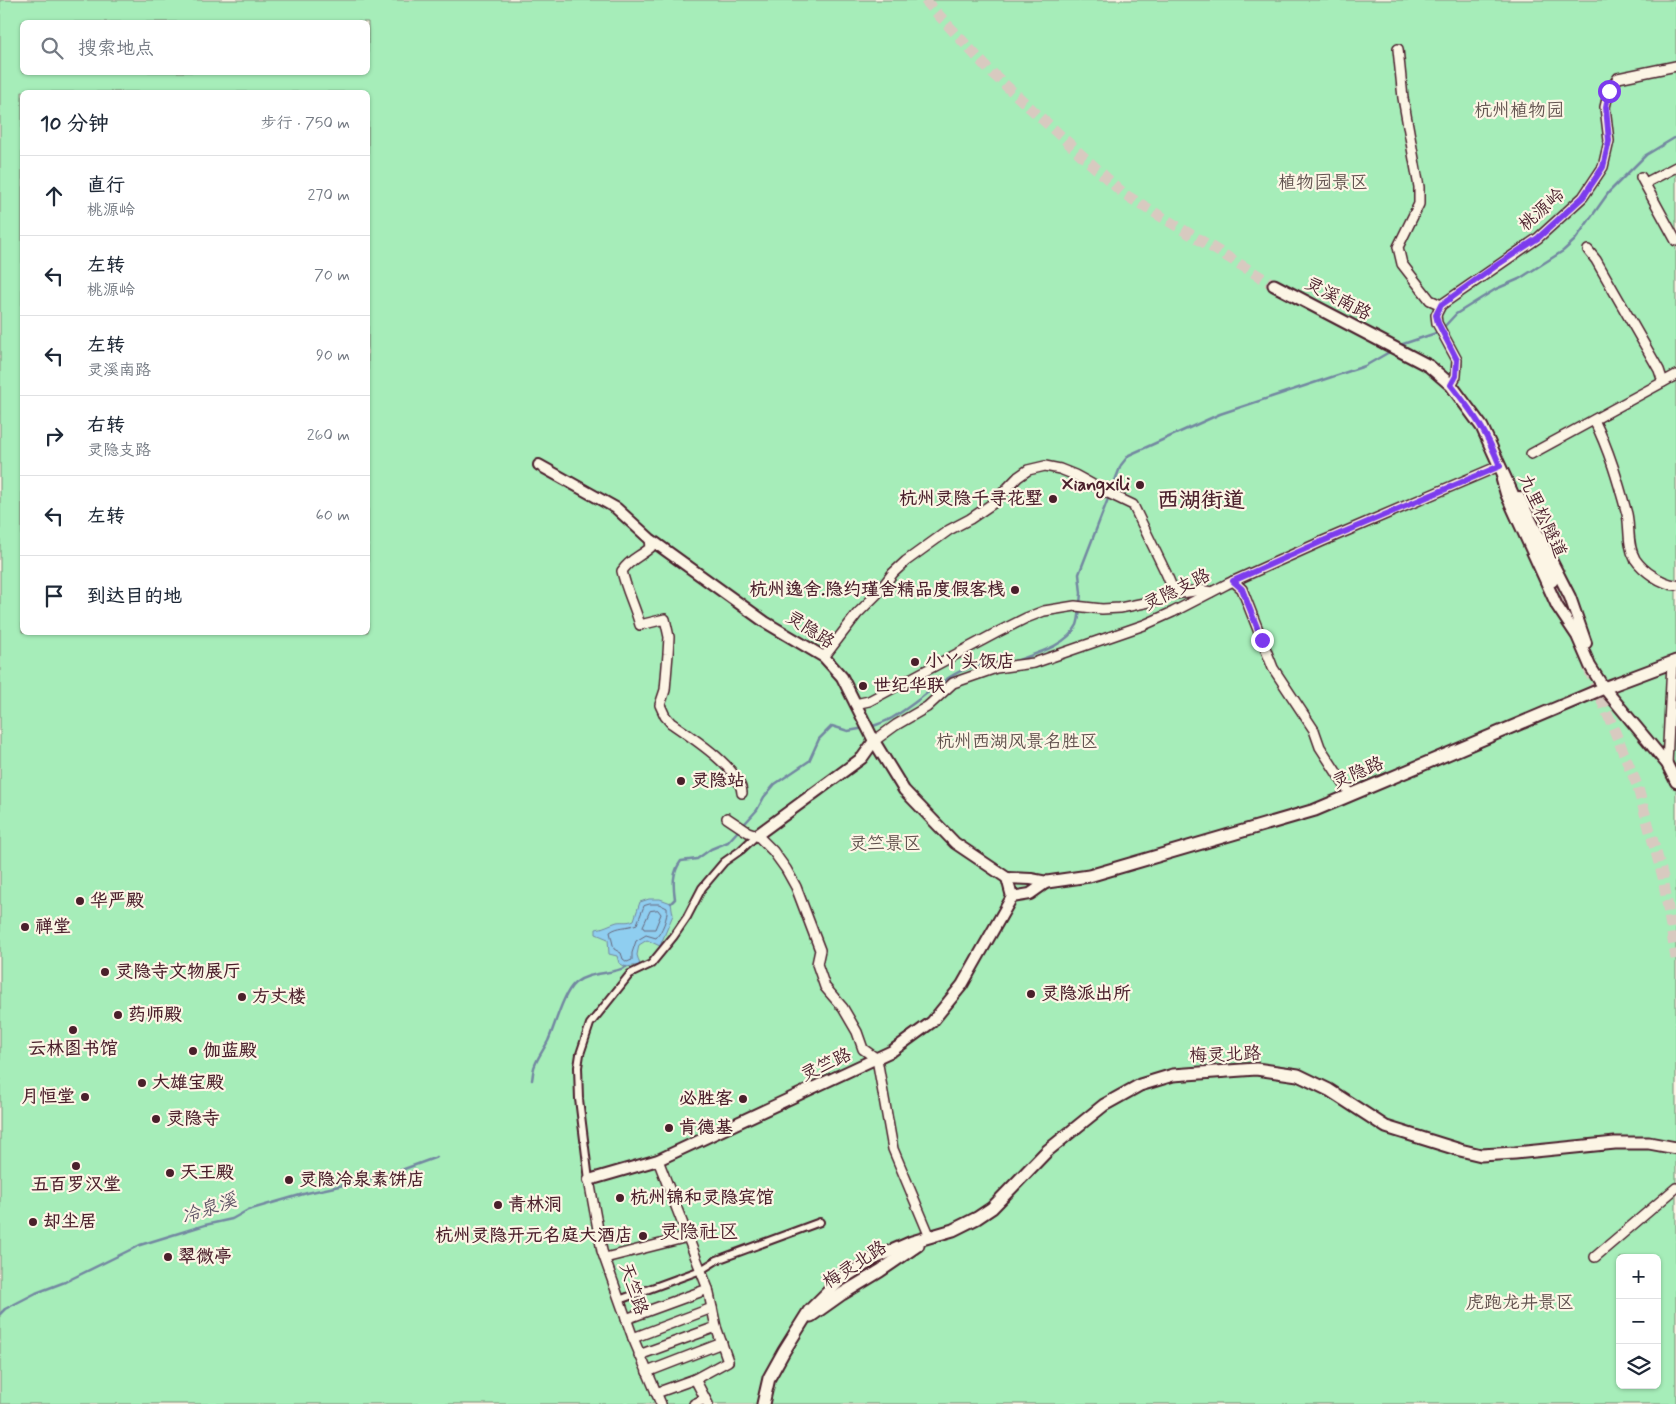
<!DOCTYPE html>
<html lang="zh">
<head>
<meta charset="utf-8">
<style>
	:root { --surface:#fff; --page:#f6f6f7; --text:#1f2937; --muted:#747a83; --line:#e0e1e3 }
	body { margin:0; font-family:Mynerve,"LXGW WenKai TC",sans-serif; background:var(--page); color:var(--text) }
	.controls { position:absolute; right:15px; bottom:15px; display:grid; overflow:hidden; border-radius:8px; box-shadow:0 1px 4px #0004 }
	.controls button { width:45px; height:45px; display:grid; place-items:center; padding:0; border:0; border-bottom:1px solid var(--line); background:var(--surface); color:var(--text); font:25px sans-serif }
	.stop { position:absolute; width:15px; height:15px; margin:-11px; border:4px solid #7c3aed; border-radius:50%; background:#fff }
	.stop.end { background:#7c3aed; border-color:#fff; box-shadow:0 1px 5px #0008 }
	.list { margin:0; padding:0; list-style:none }
	h2 { display:flex; justify-content:space-between; align-items:center; height:65px; margin:0; padding:0 20px; font-size:21px }
	h2 small { font-size:16px; font-weight:400; color:var(--muted) }
	.list li { display:grid; grid-template-columns:32px 1fr auto; gap:15px; align-items:center; box-sizing:border-box; height:80px; padding:0 20px; border-top:1px solid var(--line) }
	.list b { display:block; font-size:19px; white-space:nowrap }
	.list p { margin:0; font-size:16px; white-space:nowrap; color:var(--muted) }
	.list em { font-size:16px; font-style:normal; color:var(--muted) }
	.icon { flex:none; width:28px; height:28px; fill:none; stroke:currentColor; stroke-width:2; stroke-linecap:round; stroke-linejoin:round }
	.map { position:relative; flex:none; width:1676px; height:1404px; overflow:hidden }
	.search { position:absolute; background:var(--surface); box-shadow:0 1px 4px #0004; left:20px; top:20px; width:350px; height:55px; display:flex; align-items:center; gap:12px; box-sizing:border-box; padding:0 18px; border-radius:8px; color:var(--muted); font-size:19px }
	.panel { position:absolute; background:var(--surface); box-shadow:0 1px 4px #0004; left:20px; top:90px; width:350px; height:545px; border-radius:8px }
	.map>svg:first-child { display:block }
	.green { fill:#a6edb9; stroke:#788672; fill-rule:evenodd }
	.water { fill:#8fcef0; stroke:#7388a1 }
	.lines { fill:none; stroke-linecap:round; stroke-linejoin:round }
	.shore { stroke:#66657a; stroke-width:1 }
	.stream { stroke:#7388a1; stroke-width:2.5 }
	.secondary-tunnel { stroke:#d8cac0; stroke-width:11; stroke-dasharray:11 5.5; stroke-linecap:butt }
	.pedestrian-casing { stroke:#4a1f2b; stroke-width:10 }
	.minor-casing { stroke:#4a1f2b; stroke-width:12 }
	.tertiary-casing { stroke:#4a1f2b; stroke-width:14 }
	.secondary-casing { stroke:#4a1f2b; stroke-width:15 }
	.pedestrian { stroke:#fcf5e5; stroke-width:6 }
	.minor { stroke:#fcf5e5; stroke-width:9 }
	.tertiary { stroke:#fcf5e5; stroke-width:10 }
	.secondary { stroke:#fcf5e5; stroke-width:11 }
	.route { stroke:#7c3aed; stroke-width:6 }
	.poi-dot { fill:#4a1f2b; stroke:#fcf5e5; stroke-width:2 }
	.labels { text-anchor:middle; dominant-baseline:central; stroke-width:4.5; stroke-linejoin:round; paint-order:stroke }
	.park-label { font-size:18px; fill:#61524e; stroke:#fcf5e5 }
	.street-label { font-size:18px; fill:#4a1f2b; stroke:#fcf5e5 }
	.poi-label { font-size:18px; font-weight:bold; fill:#4a1f2b; stroke:#fcf5e5; text-anchor:start }
	.water-label { font-size:19px; font-style:italic; fill:#5f5466; stroke:#fcf5e5 }
	.quarter-label { font-size:20px; fill:#4a1f2b; stroke:#fcf5e5 }
	.district-label { font-size:22px; font-weight:bold; fill:#4a1f2b; stroke:#fcf5e5 }
</style>
</head>
<body>
<div class="map">
<svg width="1676" height="1404" viewBox="0 0 1676 1404">
	<rect width="100%" height="100%" fill="#fcf5e5"/>
	<filter id="ink" filterUnits="userSpaceOnUse"><feTurbulence type="fractalNoise" baseFrequency=".02" numOctaves="2"/><feDisplacementMap in="SourceGraphic" scale="10" xChannelSelector="R" yChannelSelector="G"/><feConvolveMatrix kernelMatrix="1 2 1 2 8 2 1 2 1" color-interpolation-filters="sRGB"/></filter>
	<g filter="url(#ink)">
		<!-- green -->
		<path class="green" d="M0,0H1676V1404H0ZM22,22H368V72H22ZM22,92H368V632H22ZM1620,1258H1657V1385H1620Z"/>
		<!-- water -->
		<path class="water" d="M649,899H660L671,903L673,915L660,946L647,940L639,945L637,955L640,965L626,967L619,963L617,956L609,954L608,939L596,934V929C604,928 610,924 617,922C623,921 627,923 634,920L640,902Z"/>
		<g class="lines">
			<!-- shore -->
			<g class="shore">
				<path d="M650,904H659L667,908C668,917 662,932 656,938L646,935L636,941L632,953V960L627,962L623,959L621,953L614,949L610,932C618,926 627,928 637,924L644,906Z"/>
				<path d="M658,910L661,914L655,929H644L643,926L650,911Z"/>
			</g>
			<!-- stream -->
			<g class="stream">
				<path d="M1443,328L1456,314L1496,289L1519,279L1563,251L1575,240L1609,192L1646,155L1676,137"/>
				<path d="M1397,346L1439,332"/>
				<path d="M1080,604L1081,593L1079,574L1121,465L1129,455L1220,414L1365,366L1391,351"/>
				<path d="M1012,662C1034,654 1066,647 1077,625C1079,620 1079,614 1080,609"/>
				<path d="M871,727C878,724 885,722 892,718C933,694 954,659 1007,663"/>
				<path d="M671,903L675,899C673,885 672,873 681,861L697,859L711,849L728,842L757,810L764,797L775,784L809,761L819,739L832,726L848,731L865,728"/>
				<path d="M532,1080C533,1075 533,1069 535,1065C538,1057 544,1049 548,1041C555,1026 563,993 575,983C590,971 611,975 626,967"/>
				<path d="M0,1314L5,1309L36,1293L65,1282L140,1245L205,1225L232,1219L248,1210L307,1193L385,1176L437,1157"/>
			</g>
			<!-- secondary-tunnel -->
			<g class="secondary-tunnel">
				<path d="M925,0L990,71L1124,194L1274,285"/>
				<path d="M1552,581L1568,618"/>
				<path d="M1588,667L1637,785L1663,877L1676,959"/>
			</g>
			<defs>
				<g id="pedestrian">
					<path d="M589,1180L579,1099L578,1067L580,1054L590,1024L630,974L651,964L674,936L687,917L702,888L724,862L741,850L757,835"/>
					<path d="M619,1300L701,1270L717,1260L820,1222"/>
				</g>
				<g id="minor">
					<path d="M1398,49L1403,98L1419,187V204L1398,247L1402,264L1430,300L1441,305"/>
					<path d="M1641,177L1676,241"/>
					<path d="M1645,183L1676,167"/>
					<path d="M1588,250L1596,260L1659,370L1663,382"/>
					<path d="M1451,385L1456,376L1457,360L1437,323L1436,315L1441,305L1538,238L1583,197L1603,167L1609,141L1605,107L1609,91L1618,78L1676,66"/>
					<path d="M1594,420C1609,450 1618,481 1627,514C1630,528 1627,545 1635,559C1643,571 1662,584 1676,585"/>
					<path d="M1531,454L1676,375"/>
					<path d="M650,539L651,547C640,557 631,558 622,571C626,590 635,606 640,625L665,619L669,637L668,654L665,690L660,705L665,716L671,723C690,736 741,769 742,793"/>
					<path d="M1233,581L1242,589L1273,668L1314,730L1320,747L1351,795"/>
					<path d="M824,657L857,614L877,594L893,573L906,561L949,530L970,519L992,504L1018,477L1028,470L1045,466L1060,469L1075,475L1106,492L1133,505L1166,573L1175,594L1201,590L1211,592"/>
					<path d="M855,704L869,701L996,633L1026,618L1044,611L1075,606L1102,609L1120,608L1154,601L1175,594"/>
					<path d="M874,741L896,725L927,707L953,683L996,668L1034,663L1144,625L1173,612L1227,584L1323,541L1499,466"/>
					<path d="M1667,764L1672,663"/>
					<path d="M727,818L748,832L757,835L773,851L786,869L796,887L820,950L817,964L825,987L843,1008L857,1032L863,1049L877,1059L893,1149L930,1237"/>
					<path d="M658,1160L708,1289L716,1327L728,1361L695,1379L708,1404"/>
					<path d="M589,1180L602,1251L633,1338L661,1404"/>
					<path d="M1595,1257L1676,1188"/>
					<path d="M605,1258L688,1237"/>
					<path d="M626,1319L708,1289"/>
					<path d="M633,1338L712,1308"/>
					<path d="M639,1355L716,1327"/>
					<path d="M647,1372L722,1343"/>
					<path d="M656,1393L695,1379"/>
					<path d="M694,1404L705,1399"/>
				</g>
				<g id="tertiary">
					<path d="M539,465L616,508L650,539L765,622L824,657L842,677L874,741L904,790L955,843L1007,878"/>
					<path d="M1502,480L1506,494L1557,606L1577,636L1590,666L1604,688L1667,764L1676,782"/>
					<path d="M1519,497L1570,597L1586,643"/>
					<path d="M757,835L862,758L874,741"/>
					<path d="M1007,878L1031,879L1047,882"/>
					<path d="M1007,878L1012,897"/>
					<path d="M1012,897L1030,894L1047,882"/>
					<path d="M589,1180L658,1160L892,1051L932,1022L962,985L1012,897"/>
				</g>
				<g id="secondary">
					<path d="M1274,285L1429,366L1451,385L1482,427L1552,581"/>
					<path d="M1047,882L1089,876L1315,810L1604,688L1676,661"/>
					<path d="M811,1316L842,1294L880,1271L918,1245"/>
					<path d="M763,1404L769,1378L784,1351L809,1311L840,1280L873,1259L912,1242L953,1230L977,1218L992,1208L1047,1151L1104,1105L1140,1085L1173,1075L1256,1069L1298,1075L1329,1090L1386,1127L1460,1150L1481,1155L1515,1153L1615,1143H1649L1676,1148"/>
				</g>
			</defs>
			<!-- pedestrian casing -->
			<use href="#pedestrian" class="pedestrian-casing"/>
			<!-- minor casing -->
			<use href="#minor" class="minor-casing"/>
			<!-- tertiary casing -->
			<use href="#tertiary" class="tertiary-casing"/>
			<!-- secondary casing -->
			<use href="#secondary" class="secondary-casing"/>
			<!-- pedestrian -->
			<use href="#pedestrian" class="pedestrian"/>
			<!-- minor -->
			<use href="#minor" class="minor"/>
			<!-- tertiary -->
			<use href="#tertiary" class="tertiary"/>
			<!-- secondary -->
			<use href="#secondary" class="secondary"/>
		</g>
	</g>
	<g class="lines" filter="url(#ink)">
		<!-- route -->
		<path class="route" d="M1262,640L1242,589L1233,581L1323,541L1500,466C1486,431 1474,414 1451,385L1456,376L1457,360L1438,323L1436,315L1441,305L1497,265L1538,238L1583,197L1603,167L1609,141L1606,107L1609,91"/>
	</g>
	<!-- markers -->
	<g class="poi-dot">
		<circle cx="1140" cy="485" r="5"/>
		<circle cx="1053" cy="499" r="5"/>
		<circle cx="1015" cy="590" r="5"/>
		<circle cx="915" cy="662" r="5"/>
		<circle cx="863" cy="686" r="5"/>
		<circle cx="681" cy="781" r="5"/>
		<circle cx="80" cy="901" r="5"/>
		<circle cx="25" cy="927" r="5"/>
		<circle cx="105" cy="972" r="5"/>
		<circle cx="1031" cy="994" r="5"/>
		<circle cx="242" cy="997" r="5"/>
		<circle cx="118" cy="1015" r="5"/>
		<circle cx="73" cy="1030" r="5"/>
		<circle cx="193" cy="1051" r="5"/>
		<circle cx="142" cy="1083" r="5"/>
		<circle cx="85" cy="1097" r="5"/>
		<circle cx="743" cy="1099" r="5"/>
		<circle cx="156" cy="1119" r="5"/>
		<circle cx="669" cy="1128" r="5"/>
		<circle cx="76" cy="1166" r="5"/>
		<circle cx="170" cy="1173" r="5"/>
		<circle cx="289" cy="1180" r="5"/>
		<circle cx="620" cy="1198" r="5"/>
		<circle cx="498" cy="1205" r="5"/>
		<circle cx="33" cy="1222" r="5"/>
		<circle cx="643" cy="1236" r="5"/>
		<circle cx="168" cy="1257" r="5"/>
	</g>
	<g class="labels">
		<!-- park labels -->
		<g class="park-label">
			<text x="1519" y="111">杭州植物园</text>
			<text x="1323" y="183">植物园景区</text>
			<text x="1017" y="742">杭州西湖风景名胜区</text>
			<text x="885" y="844">灵竺景区</text>
			<text x="1520" y="1303">虎跑龙井景区</text>
		</g>
		<!-- street labels -->
		<g class="street-label">
			<text transform="translate(1542 210) rotate(-41)">桃源岭</text>
			<text transform="translate(1338 299) rotate(28)">灵溪南路</text>
			<text transform="translate(1542 516) rotate(65)">九里松隧道</text>
			<text transform="translate(1177 590) rotate(-26)">灵隐支路</text>
			<text transform="translate(810 630) rotate(33)">灵隐路</text>
			<text transform="translate(1358 773) rotate(-23)">灵隐路</text>
			<text transform="translate(1225 1055) rotate(-2)">梅灵北路</text>
			<text transform="translate(826 1065) rotate(-25)">灵竺路</text>
			<text transform="translate(855 1265) rotate(-33)">梅灵北路</text>
			<text transform="translate(633 1289) rotate(71)">天竺路</text>
		</g>
		<!-- poi labels -->
		<g class="poi-label">
			<text x="1130" y="485" text-anchor="end">Xiangxili</text>
			<text x="1043" y="499" text-anchor="end">杭州灵隐千寻花墅</text>
			<text x="1005" y="590" text-anchor="end">杭州逸舍.隐约瑾舍精品度假客栈</text>
			<text x="925" y="662">小丫头饭店</text>
			<text x="873" y="686">世纪华联</text>
			<text x="691" y="781">灵隐站</text>
			<text x="90" y="901">华严殿</text>
			<text x="35" y="927">禅堂</text>
			<text x="115" y="972">灵隐寺文物展厅</text>
			<text x="1041" y="994">灵隐派出所</text>
			<text x="252" y="997">方丈楼</text>
			<text x="128" y="1015">药师殿</text>
			<text x="73" y="1049" text-anchor="middle">云林图书馆</text>
			<text x="203" y="1051">伽蓝殿</text>
			<text x="152" y="1083">大雄宝殿</text>
			<text x="75" y="1097" text-anchor="end">月恒堂</text>
			<text x="733" y="1099" text-anchor="end">必胜客</text>
			<text x="166" y="1119">灵隐寺</text>
			<text x="679" y="1128">肯德基</text>
			<text x="180" y="1173">天王殿</text>
			<text x="299" y="1180">灵隐冷泉素饼店</text>
			<text x="76" y="1185" text-anchor="middle">五百罗汉堂</text>
			<text x="630" y="1198">杭州锦和灵隐宾馆</text>
			<text x="508" y="1205">青林洞</text>
			<text x="43" y="1222">却尘居</text>
			<text x="633" y="1236" text-anchor="end">杭州灵隐开元名庭大酒店</text>
			<text x="178" y="1257">翠微亭</text>
		</g>
		<!-- water labels -->
		<g class="water-label">
			<text transform="translate(209 1209) rotate(-19)">冷泉溪</text>
		</g>
		<!-- quarter labels -->
		<g class="quarter-label">
			<text x="699" y="1232">灵隐社区</text>
		</g>
		<!-- district labels -->
		<g class="district-label">
			<text x="1201" y="501">西湖街道</text>
		</g>
	</g>
</svg>
<div class="controls">
<button>+</button>
<button>−</button>
<button><svg class="icon" aria-label="layers" viewBox="0 0 24 24"><path d="M12 4l9 5-9 5-9-5zM3 14l9 5 9-5"/></svg></button>
</div>
<div class="stop" style="left:1609px;top:91px"></div>
<div class="stop end" style="left:1262px;top:640px"></div>
<div class="search"><svg class="icon" aria-label="search" viewBox="0 0 24 24"><circle cx="10" cy="10" r="6"/><path d="M15 15l6 6"/></svg>搜索地点</div>
<section class="panel">
<h2>10 分钟<small>步行 · 750 m</small></h2>
<ul class="list">
<li><svg class="icon" aria-label="ahead" viewBox="0 0 24 24"><path d="M12 20V5M6 11l6-6 6 6"/></svg><div><b>直行</b><p>桃源岭</p></div><em>270 m</em></li>
<li><svg class="icon" aria-label="left" viewBox="0 0 24 24"><path d="M17 20v-9H6M10 6l-5 5 5 5"/></svg><div><b>左转</b><p>桃源岭</p></div><em>70 m</em></li>
<li><svg class="icon" aria-label="left" viewBox="0 0 24 24"><path d="M17 20v-9H6M10 6l-5 5 5 5"/></svg><div><b>左转</b><p>灵溪南路</p></div><em>90 m</em></li>
<li><svg class="icon" aria-label="right" viewBox="0 0 24 24"><path d="M7 20v-9h11M14 6l5 5-5 5"/></svg><div><b>右转</b><p>灵隐支路</p></div><em>260 m</em></li>
<li><svg class="icon" aria-label="left" viewBox="0 0 24 24"><path d="M17 20v-9H6M10 6l-5 5 5 5"/></svg><div><b>左转</b></div><em>60 m</em></li>
<li><svg class="icon" aria-label="arrive" viewBox="0 0 24 24"><path d="M6 21V4h12l-3 4 3 4H6"/></svg><div><b>到达目的地</b></div></li>
</ul>
</section>
</div>
</body>
</html>
